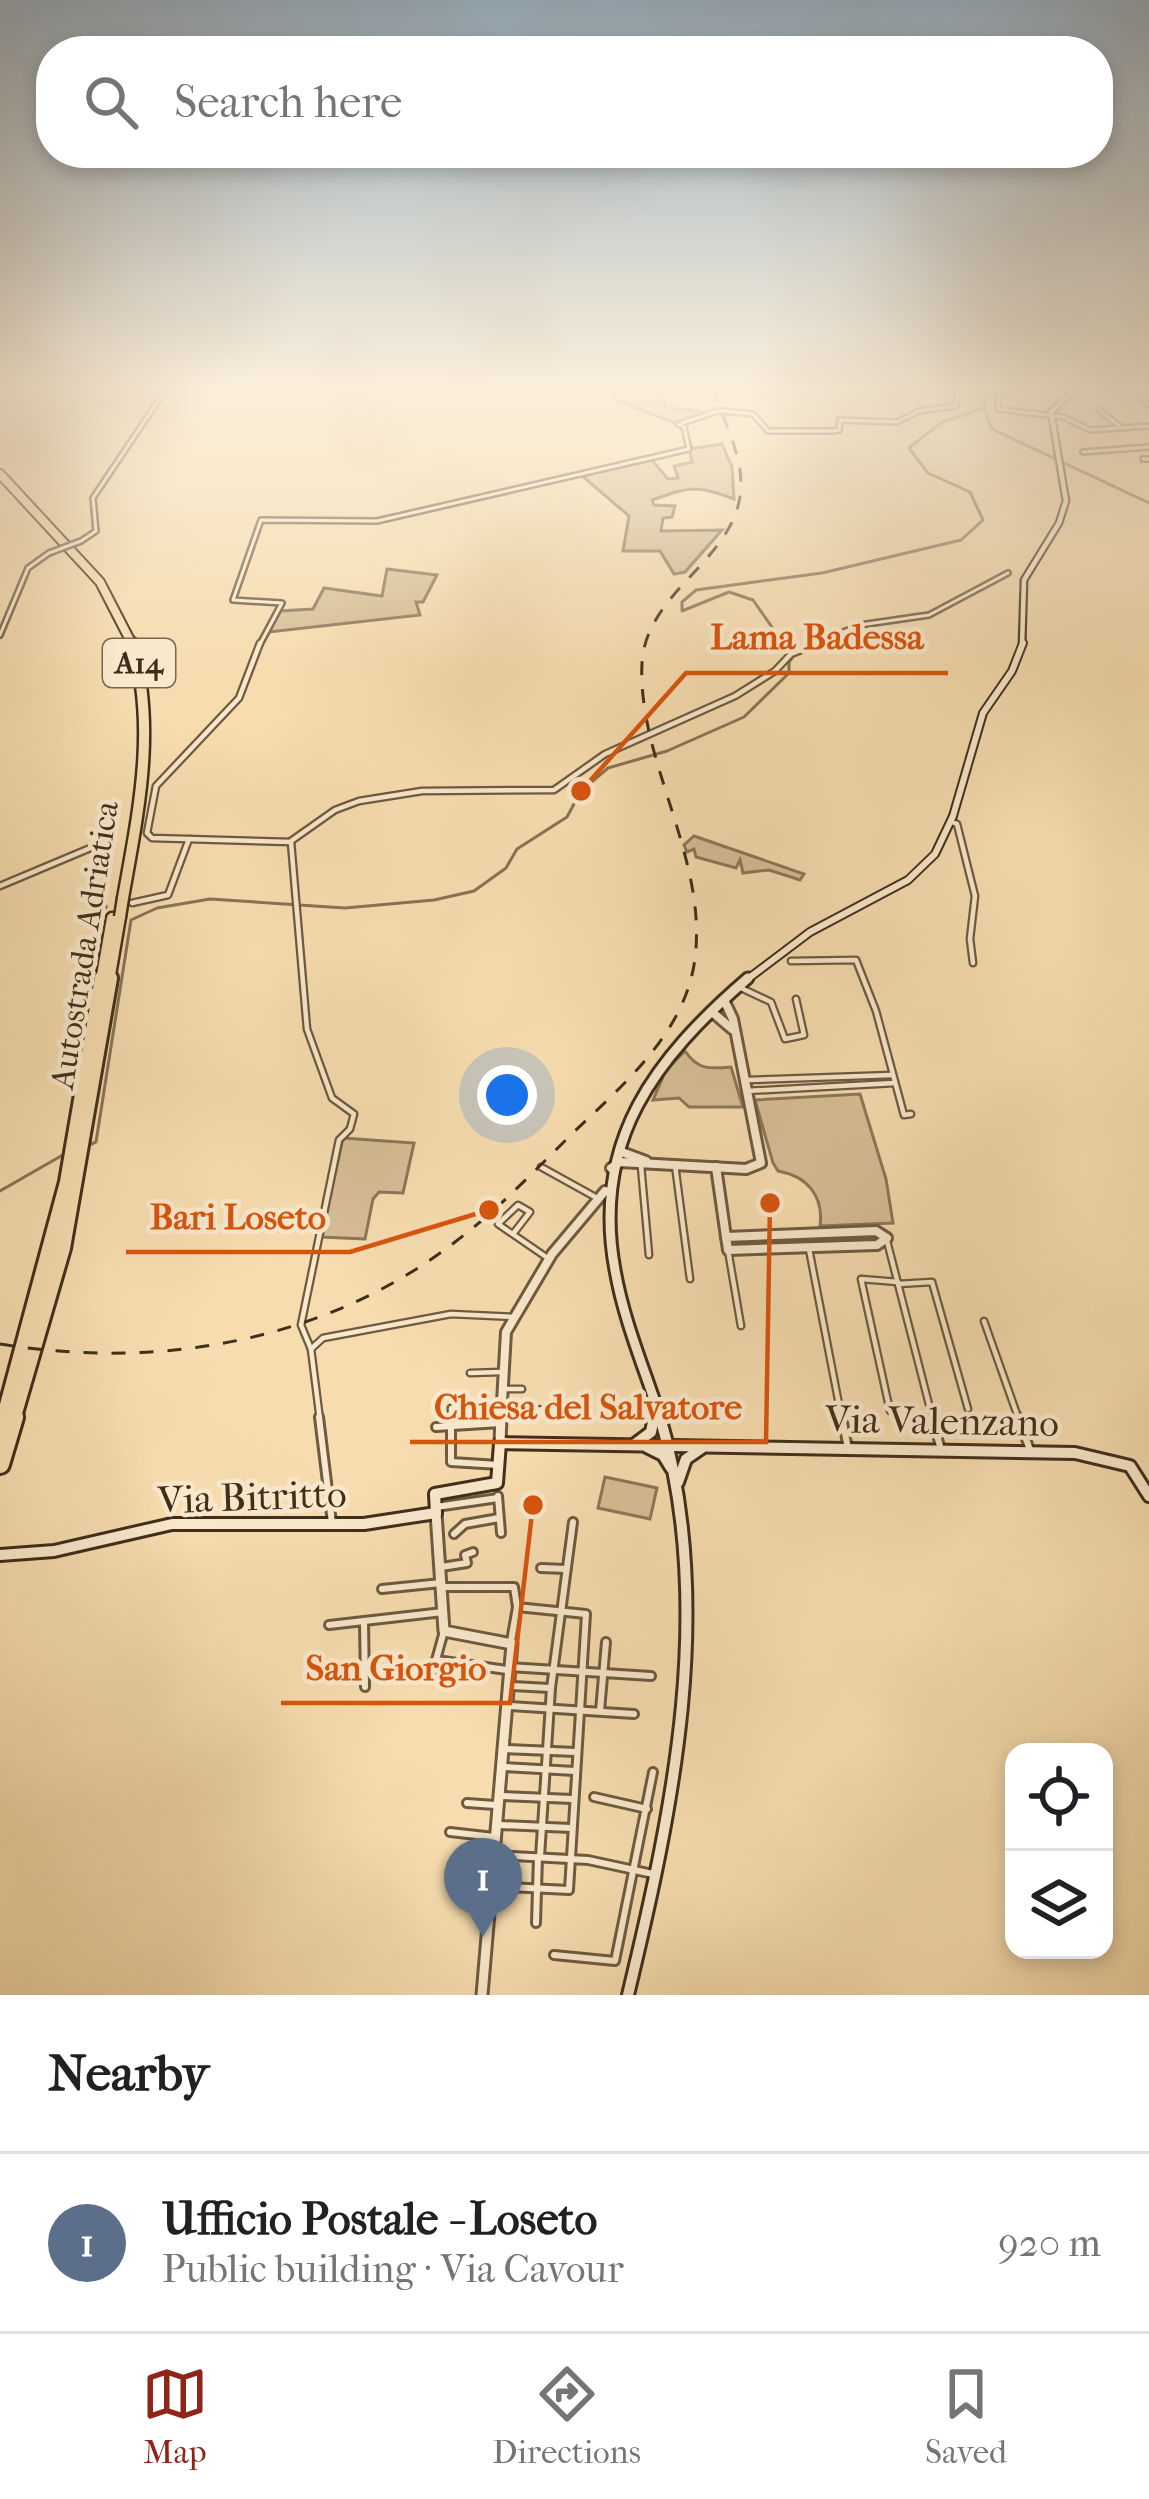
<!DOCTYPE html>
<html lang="en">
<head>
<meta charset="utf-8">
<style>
	:root { --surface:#fff; --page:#f2f2f2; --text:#202124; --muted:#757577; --line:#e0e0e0; --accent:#8f2418 }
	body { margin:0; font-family:"IM FELL French Canon",serif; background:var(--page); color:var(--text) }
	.controls { position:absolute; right:36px; bottom:36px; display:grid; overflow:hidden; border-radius:24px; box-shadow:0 6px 18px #0003 }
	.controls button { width:108px; height:108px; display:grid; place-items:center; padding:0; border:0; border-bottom:3px solid var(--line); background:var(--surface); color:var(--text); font:60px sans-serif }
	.you { position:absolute; left:507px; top:1095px; width:42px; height:42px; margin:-30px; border:9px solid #fff; border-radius:50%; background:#1a73e8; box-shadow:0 0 0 18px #1a73e833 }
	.badge { display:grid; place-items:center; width:78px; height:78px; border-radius:50%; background:var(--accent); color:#fff; font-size:39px; font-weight:700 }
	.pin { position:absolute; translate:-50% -99px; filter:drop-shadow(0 3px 6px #0008) }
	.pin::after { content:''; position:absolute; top:63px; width:42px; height:36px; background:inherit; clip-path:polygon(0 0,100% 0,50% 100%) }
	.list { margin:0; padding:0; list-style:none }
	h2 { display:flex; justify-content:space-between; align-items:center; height:156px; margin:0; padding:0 48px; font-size:51px }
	h2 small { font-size:39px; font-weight:400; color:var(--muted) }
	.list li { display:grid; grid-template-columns:78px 1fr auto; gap:36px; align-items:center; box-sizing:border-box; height:180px; padding:0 48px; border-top:3px solid var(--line) }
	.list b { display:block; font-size:45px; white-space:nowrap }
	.list p { margin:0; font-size:39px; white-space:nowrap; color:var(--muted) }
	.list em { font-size:39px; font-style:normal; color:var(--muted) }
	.icon { flex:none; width:66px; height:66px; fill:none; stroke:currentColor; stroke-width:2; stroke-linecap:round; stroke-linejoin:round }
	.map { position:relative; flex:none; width:1149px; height:1995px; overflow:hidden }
	.search { position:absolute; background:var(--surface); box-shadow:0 6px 18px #0003; left:36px; right:36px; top:36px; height:132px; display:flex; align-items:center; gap:30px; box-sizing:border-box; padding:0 42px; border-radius:48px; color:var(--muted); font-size:45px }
	.sheet { height:336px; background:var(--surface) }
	nav { display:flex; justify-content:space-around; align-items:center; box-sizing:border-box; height:168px; border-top:3px solid var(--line); background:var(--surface); font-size:33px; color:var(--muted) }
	nav a { display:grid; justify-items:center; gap:6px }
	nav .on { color:var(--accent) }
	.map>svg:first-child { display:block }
	.green { fill:#d7be96; stroke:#8c7658; stroke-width:3 }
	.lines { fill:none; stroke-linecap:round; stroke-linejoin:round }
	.stream { stroke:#887356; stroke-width:3 }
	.minor-far2-casing { stroke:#6e5a40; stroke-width:8 }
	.minor-far1-casing { stroke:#6e5a40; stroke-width:9 }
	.minor-casing { stroke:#6e5a40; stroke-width:12 }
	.tertiary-far1-casing { stroke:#6e5a40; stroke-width:14 }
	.tertiary-casing { stroke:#6e5a40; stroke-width:15 }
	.secondary-far3-casing { stroke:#402e1b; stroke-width:9 }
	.secondary-far2-casing { stroke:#402e1b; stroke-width:10 }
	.secondary-far1-casing { stroke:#402e1b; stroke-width:15 }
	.secondary-casing { stroke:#402e1b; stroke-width:16 }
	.motorway-far3-casing { stroke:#402e1b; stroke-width:12 }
	.motorway-far2-casing { stroke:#402e1b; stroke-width:15 }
	.motorway-far1-casing { stroke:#402e1b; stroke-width:20 }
	.motorway-casing { stroke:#402e1b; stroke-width:24 }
	.minor-far2 { stroke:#f9e8cb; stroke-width:3 }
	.minor-far1 { stroke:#f9e8cb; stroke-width:4.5 }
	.minor { stroke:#f9e8cb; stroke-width:6 }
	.tertiary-far1 { stroke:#f9e8cb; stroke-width:8 }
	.tertiary { stroke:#f9e8cb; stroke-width:9 }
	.secondary-far3 { stroke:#f9e8cb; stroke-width:4.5 }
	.secondary-far2 { stroke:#f9e8cb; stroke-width:6 }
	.secondary-far1 { stroke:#f9e8cb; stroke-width:9 }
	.secondary { stroke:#f9e8cb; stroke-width:10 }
	.motorway-far3 { stroke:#f6dcaf; stroke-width:8 }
	.motorway-far2 { stroke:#f6dcaf; stroke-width:10 }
	.motorway-far1 { stroke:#f6dcaf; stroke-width:14 }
	.motorway { stroke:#f6dcaf; stroke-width:18 }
	.rail { stroke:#402e1b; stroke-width:3; stroke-dasharray:14 14; stroke-linecap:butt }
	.minor-bridge-casing { stroke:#6e5a40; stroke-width:8; stroke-linecap:butt }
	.motorway-bridge-casing { stroke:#402e1b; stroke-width:15; stroke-linecap:butt }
	.minor-bridge { stroke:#f9e8cb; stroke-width:3 }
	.motorway-bridge { stroke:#f6dcaf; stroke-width:10 }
	.labels { text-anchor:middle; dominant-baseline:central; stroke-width:9; stroke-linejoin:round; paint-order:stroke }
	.shield { fill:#f9e8cb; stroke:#786650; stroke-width:3 }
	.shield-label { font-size:30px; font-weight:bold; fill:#402e1b }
	.street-label { font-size:33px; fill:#402e1b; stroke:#f9e8cb }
	.near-street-label { font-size:39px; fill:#402e1b; stroke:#f9e8cb }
	.leader { fill:none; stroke:#d7550e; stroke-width:4.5 }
	.callout-dot { fill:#d7550e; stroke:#f9e8cb; stroke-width:4.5 }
	.callout-label { font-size:36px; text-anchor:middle; font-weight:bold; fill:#d7550e; stroke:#f9e8cb; stroke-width:9; stroke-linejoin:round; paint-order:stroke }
</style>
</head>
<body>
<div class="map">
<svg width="1149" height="1995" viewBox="0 0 1149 1995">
	<rect width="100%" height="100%" fill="#f6dcaf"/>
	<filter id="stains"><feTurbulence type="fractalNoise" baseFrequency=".00167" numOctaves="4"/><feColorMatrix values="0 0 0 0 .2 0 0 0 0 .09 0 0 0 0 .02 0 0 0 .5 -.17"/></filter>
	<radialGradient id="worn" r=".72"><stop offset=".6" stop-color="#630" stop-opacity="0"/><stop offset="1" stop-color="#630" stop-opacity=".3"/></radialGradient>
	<!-- green -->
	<g class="green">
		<path d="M611,389H662L665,407L708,413L678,424L615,400Z"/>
		<path d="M722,444L732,467L734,499C696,484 689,487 652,500L654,505L675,506L672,517L663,518L661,531L722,530L685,572L674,574L660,551H623L629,516L581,475L651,459L668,479L678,478L674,466L692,462L689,449Z"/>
		<path d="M387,569L437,575L423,602H416L420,615L269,632L280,611L313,609L324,588L382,596Z"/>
		<path d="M694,836L804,874L800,880L769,870L743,873L740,860L736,868L696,857L694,849L687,852L684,845Z"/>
		<path d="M685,1051C698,1070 709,1069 731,1067L743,1107H689L679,1098L653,1100L666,1070Z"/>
		<path d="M860,1094L886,1179L893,1223L820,1226C824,1196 807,1176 778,1171L773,1163L755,1100Z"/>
		<path d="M343,1138L414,1143L403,1193L379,1192L373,1199L365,1239L321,1237Z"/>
		<path d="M605,1477L657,1488L650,1519L598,1508Z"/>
	</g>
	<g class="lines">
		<!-- stream -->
		<g class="stream">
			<path d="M987,389L984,408L992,429L1149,503"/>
			<path d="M89,1145L96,1142L131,920L157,908L210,899L345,908L434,900L474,891L506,868L517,849L567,817L581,791L608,768L667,751L744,717L789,673V662L801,646L774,630L753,600L729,592L682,611V602L696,590L822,573L961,540L983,520L970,492L928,473L909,448L942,422L984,408"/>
			<path d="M0,1191L68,1152"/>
		</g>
		<defs>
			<g id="minor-far2">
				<path d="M999,389L998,409L1063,417L1090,430L1149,426"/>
				<path d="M1132,389L1149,405"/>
				<path d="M1099,410L1122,428"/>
				<path d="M723,411L753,414L768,431H833L839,430L840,420L897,422L919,411L956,406L959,389"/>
				<path d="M682,423L718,411"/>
				<path d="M1083,452L1149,447"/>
				<path d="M1143,459H1149"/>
				<path d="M81,541L96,531L93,498L166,389"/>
				<path d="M0,635L28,568L49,553"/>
				<path d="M259,646L282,603L233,600L261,520L377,521L689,449L684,427L678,424"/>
				<path d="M811,646L860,625L929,615L1008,573"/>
			</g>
			<g id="minor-far1">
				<path d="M260,643L239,698L156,786L147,833L152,838L291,842"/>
				<path d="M952,822L957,824L975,896L970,939L973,963"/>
				<path d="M291,841L335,810L359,801L422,791L554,790L605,754L735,696L775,671L791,654L818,643"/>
				<path d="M291,842L307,1029L332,1098L354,1114L350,1129L339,1140L301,1325L311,1349L320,1420"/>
				<path d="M0,886L107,841L95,901L103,906"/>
				<path d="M132,903L168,895L189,839"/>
				<path d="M791,961L856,960L876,1011L904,1115L911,1114"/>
				<path d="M741,988L771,1002L785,1039L804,1035L796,999"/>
				<path d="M748,1080L892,1075"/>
				<path d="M746,1091L895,1083"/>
				<path d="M675,1165L690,1279"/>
				<path d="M641,1166L649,1255"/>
				<path d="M541,1167L597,1198"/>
				<path d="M513,1234L530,1212L518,1205L498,1224L549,1259"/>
				<path d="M887,1241L933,1420"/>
				<path d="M809,1249L842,1420"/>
				<path d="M728,1250L741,1326"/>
				<path d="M898,1284L932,1282L968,1409"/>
				<path d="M984,1321L1019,1420"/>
				<path d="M311,1349L323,1338L451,1314L514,1317"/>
				<path d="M470,1373L501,1372"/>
				<path d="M504,1389H522"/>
				<path d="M501,1409L572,1410"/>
				<path d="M890,1411L861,1279L898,1282"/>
				<path d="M451,1420V1408H500"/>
			</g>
			<g id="minor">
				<path d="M319,1417L332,1523"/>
				<path d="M451,1417V1462L499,1465"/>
				<path d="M842,1417L848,1449"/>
				<path d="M932,1417L941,1450"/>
				<path d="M1018,1417L1030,1450"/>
				<path d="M436,1427L501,1423"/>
				<path d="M498,1496L501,1533"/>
				<path d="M436,1507L498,1498"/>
				<path d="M454,1534L465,1524L499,1518"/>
				<path d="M441,1567L467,1563L465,1555L473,1552"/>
				<path d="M541,1568L566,1569"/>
				<path d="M442,1587H514L517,1607L511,1641"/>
				<path d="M382,1589L441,1583"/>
				<path d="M364,1621L365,1687"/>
				<path d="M329,1625L443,1612"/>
				<path d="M436,1660L507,1670"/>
				<path d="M509,1667L651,1676"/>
				<path d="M431,1678L444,1631"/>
				<path d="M513,1686L549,1688"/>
				<path d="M510,1706L634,1714"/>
				<path d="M600,1711L606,1642"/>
				<path d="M505,1749L576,1752"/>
				<path d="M504,1767L575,1771"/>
				<path d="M502,1796L572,1799"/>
				<path d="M594,1797L647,1809"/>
				<path d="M467,1803L495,1805"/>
				<path d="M500,1825L571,1828"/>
				<path d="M450,1832L494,1837"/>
				<path d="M493,1855L588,1860L653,1874"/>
				<path d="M540,1857L551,1688L573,1522"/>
				<path d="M490,1886L569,1890L586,1614L517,1607"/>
				<path d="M536,1923L538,1857"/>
				<path d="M554,1955L615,1961L653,1772"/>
			</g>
			<g id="tertiary-far1">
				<path d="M712,1012L732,1029"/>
				<path d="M619,1151L646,1161"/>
				<path d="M716,1167L726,1237"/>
				<path d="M611,1168L620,1162L746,1169L761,1163L733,1019L725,1002"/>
				<path d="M876,1231L887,1238L877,1245L728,1250L726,1237Z"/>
				<path d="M501,1420L506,1332L552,1254L605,1191"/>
			</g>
			<g id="tertiary">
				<path d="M500,1442L501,1417"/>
				<path d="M436,1513L444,1631L512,1644L482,1995"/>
			</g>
			<path id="secondary-far3" d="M1022,646L1024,580L1059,523L1066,501L1051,412L1075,389"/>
			<path id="secondary-far2" d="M745,981L810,932L908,880L935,854L953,816L983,713L1012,671L1023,643"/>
			<g id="secondary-far1">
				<path d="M654,1420L655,1414"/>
				<path d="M661,1420C645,1370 624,1322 615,1270C591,1141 655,1058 748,978"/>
			</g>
			<g id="secondary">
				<path d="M635,1444L651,1432L654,1417"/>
				<path d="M647,1447L663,1455L671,1468"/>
				<path d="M678,1482L686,1459L702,1448"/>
				<path d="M0,1555L54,1551L172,1524H364L436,1513L435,1494L497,1483L500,1443L1075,1453L1130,1466L1149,1496"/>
				<path d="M628,1995C673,1808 716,1606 660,1417"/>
			</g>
			<path id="motorway-far3" d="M0,474L100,582L133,646"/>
			<g id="motorway-far2">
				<path d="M123,898C138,813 157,728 132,643"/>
				<path d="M101,981L112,918"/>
				<path d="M109,981L120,917"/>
			</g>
			<g id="motorway-far1">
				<path d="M3,1420L67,1182L102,978"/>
				<path d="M13,1420L63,1248L110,978"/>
			</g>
			<g id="motorway">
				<path d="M0,1430L4,1417"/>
				<path d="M0,1464L14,1417"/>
			</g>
		</defs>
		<!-- minor-far2 casing -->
		<use href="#minor-far2" class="minor-far2-casing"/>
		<!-- minor-far1 casing -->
		<use href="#minor-far1" class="minor-far1-casing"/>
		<!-- minor casing -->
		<use href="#minor" class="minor-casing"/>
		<!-- tertiary-far1 casing -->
		<use href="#tertiary-far1" class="tertiary-far1-casing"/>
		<!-- tertiary casing -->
		<use href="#tertiary" class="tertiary-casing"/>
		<!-- secondary-far3 casing -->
		<use href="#secondary-far3" class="secondary-far3-casing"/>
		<!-- secondary-far2 casing -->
		<use href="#secondary-far2" class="secondary-far2-casing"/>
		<!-- secondary-far1 casing -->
		<use href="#secondary-far1" class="secondary-far1-casing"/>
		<!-- secondary casing -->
		<use href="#secondary" class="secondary-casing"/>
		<!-- motorway-far3 casing -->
		<use href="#motorway-far3" class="motorway-far3-casing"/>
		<!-- motorway-far2 casing -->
		<use href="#motorway-far2" class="motorway-far2-casing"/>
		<!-- motorway-far1 casing -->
		<use href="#motorway-far1" class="motorway-far1-casing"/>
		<!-- motorway casing -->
		<use href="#motorway" class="motorway-casing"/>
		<!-- minor-far2 -->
		<use href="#minor-far2" class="minor-far2"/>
		<!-- minor-far1 -->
		<use href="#minor-far1" class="minor-far1"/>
		<!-- minor -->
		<use href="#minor" class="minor"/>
		<!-- tertiary-far1 -->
		<use href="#tertiary-far1" class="tertiary-far1"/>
		<!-- tertiary -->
		<use href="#tertiary" class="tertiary"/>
		<!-- secondary-far3 -->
		<use href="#secondary-far3" class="secondary-far3"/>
		<!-- secondary-far2 -->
		<use href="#secondary-far2" class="secondary-far2"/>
		<!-- secondary-far1 -->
		<use href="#secondary-far1" class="secondary-far1"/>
		<!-- secondary -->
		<use href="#secondary" class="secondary"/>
		<!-- motorway-far3 -->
		<use href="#motorway-far3" class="motorway-far3"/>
		<!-- motorway-far2 -->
		<use href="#motorway-far2" class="motorway-far2"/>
		<!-- motorway-far1 -->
		<use href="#motorway-far1" class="motorway-far1"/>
		<!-- motorway -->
		<use href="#motorway" class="motorway"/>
		<!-- rail -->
		<path class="rail" d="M0,1344C159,1370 325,1342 455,1242C499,1209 536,1169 575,1131C624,1084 682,1035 694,965C711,862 637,762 642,663C646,589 741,558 741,484C741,452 723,419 713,389"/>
		<defs>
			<g id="minor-bridge">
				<path d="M718,411H723"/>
				<path d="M49,553L81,541"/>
			</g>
			<path id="motorway-bridge" d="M120,917L123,898"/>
		</defs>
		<!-- minor-bridge casing -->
		<use href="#minor-bridge" class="minor-bridge-casing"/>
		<!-- motorway-bridge casing -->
		<use href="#motorway-bridge" class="motorway-bridge-casing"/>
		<!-- minor-bridge -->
		<use href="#minor-bridge" class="minor-bridge"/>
		<!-- motorway-bridge -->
		<use href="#motorway-bridge" class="motorway-bridge"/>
	</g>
	<!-- sky -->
	<linearGradient id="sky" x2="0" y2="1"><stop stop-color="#95acbd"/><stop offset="0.58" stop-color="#fbefdb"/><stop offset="1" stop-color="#fbefdb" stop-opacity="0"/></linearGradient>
	<rect width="1149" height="668" fill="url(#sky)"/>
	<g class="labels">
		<!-- shield labels -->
		<rect class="shield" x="103" y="639" width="72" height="48" rx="9"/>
		<g class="shield-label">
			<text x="139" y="663">A14</text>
		</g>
		<!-- street labels -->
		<g class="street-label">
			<text transform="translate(85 945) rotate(-81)">Autostrada Adriatica</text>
		</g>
		<!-- near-street labels -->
		<g class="near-street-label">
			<text transform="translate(942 1421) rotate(1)">Via Valenzano</text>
			<text transform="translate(252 1497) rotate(-2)">Via Bitritto</text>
		</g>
	</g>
	<!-- callouts -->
	<path class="leader" d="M581 791L686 673H948M489 1210L350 1252H126M770 1203L766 1442H410M533 1505L510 1703H281"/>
	<g class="callout-dot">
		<circle cx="581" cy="791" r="12"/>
		<circle cx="489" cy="1210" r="12"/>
		<circle cx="770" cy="1203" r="12"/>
		<circle cx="533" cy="1505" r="12"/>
	</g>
	<g class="callout-label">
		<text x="817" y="649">Lama Badessa</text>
		<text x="238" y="1229">Bari Loseto</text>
		<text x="588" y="1419">Chiesa del Salvatore</text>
		<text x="396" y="1680">San Giorgio</text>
	</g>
	<rect width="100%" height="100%" filter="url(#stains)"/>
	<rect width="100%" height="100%" fill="url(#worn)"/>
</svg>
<div class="controls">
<button><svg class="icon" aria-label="locate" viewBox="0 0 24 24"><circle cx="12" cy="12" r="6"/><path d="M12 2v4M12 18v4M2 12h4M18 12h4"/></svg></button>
<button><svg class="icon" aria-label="layers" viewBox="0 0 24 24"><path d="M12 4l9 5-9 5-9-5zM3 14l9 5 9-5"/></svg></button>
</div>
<div class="you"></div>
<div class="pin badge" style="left:483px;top:1937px;background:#5c6f8a">1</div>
<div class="search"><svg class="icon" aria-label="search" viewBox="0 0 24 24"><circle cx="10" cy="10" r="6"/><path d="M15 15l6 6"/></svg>Search here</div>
</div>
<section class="sheet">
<h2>Nearby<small></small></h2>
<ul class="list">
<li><span class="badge" style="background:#5c6f8a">1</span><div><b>Ufficio Postale - Loseto</b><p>Public building · Via Cavour</p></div><em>920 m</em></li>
</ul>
</section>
<nav>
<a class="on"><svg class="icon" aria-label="map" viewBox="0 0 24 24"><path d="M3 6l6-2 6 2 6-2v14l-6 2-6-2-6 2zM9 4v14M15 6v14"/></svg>Map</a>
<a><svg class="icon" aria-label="directions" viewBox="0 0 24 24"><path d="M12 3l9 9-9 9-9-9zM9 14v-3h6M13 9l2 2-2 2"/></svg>Directions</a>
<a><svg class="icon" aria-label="saved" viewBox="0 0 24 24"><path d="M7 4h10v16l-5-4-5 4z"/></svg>Saved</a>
</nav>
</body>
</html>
